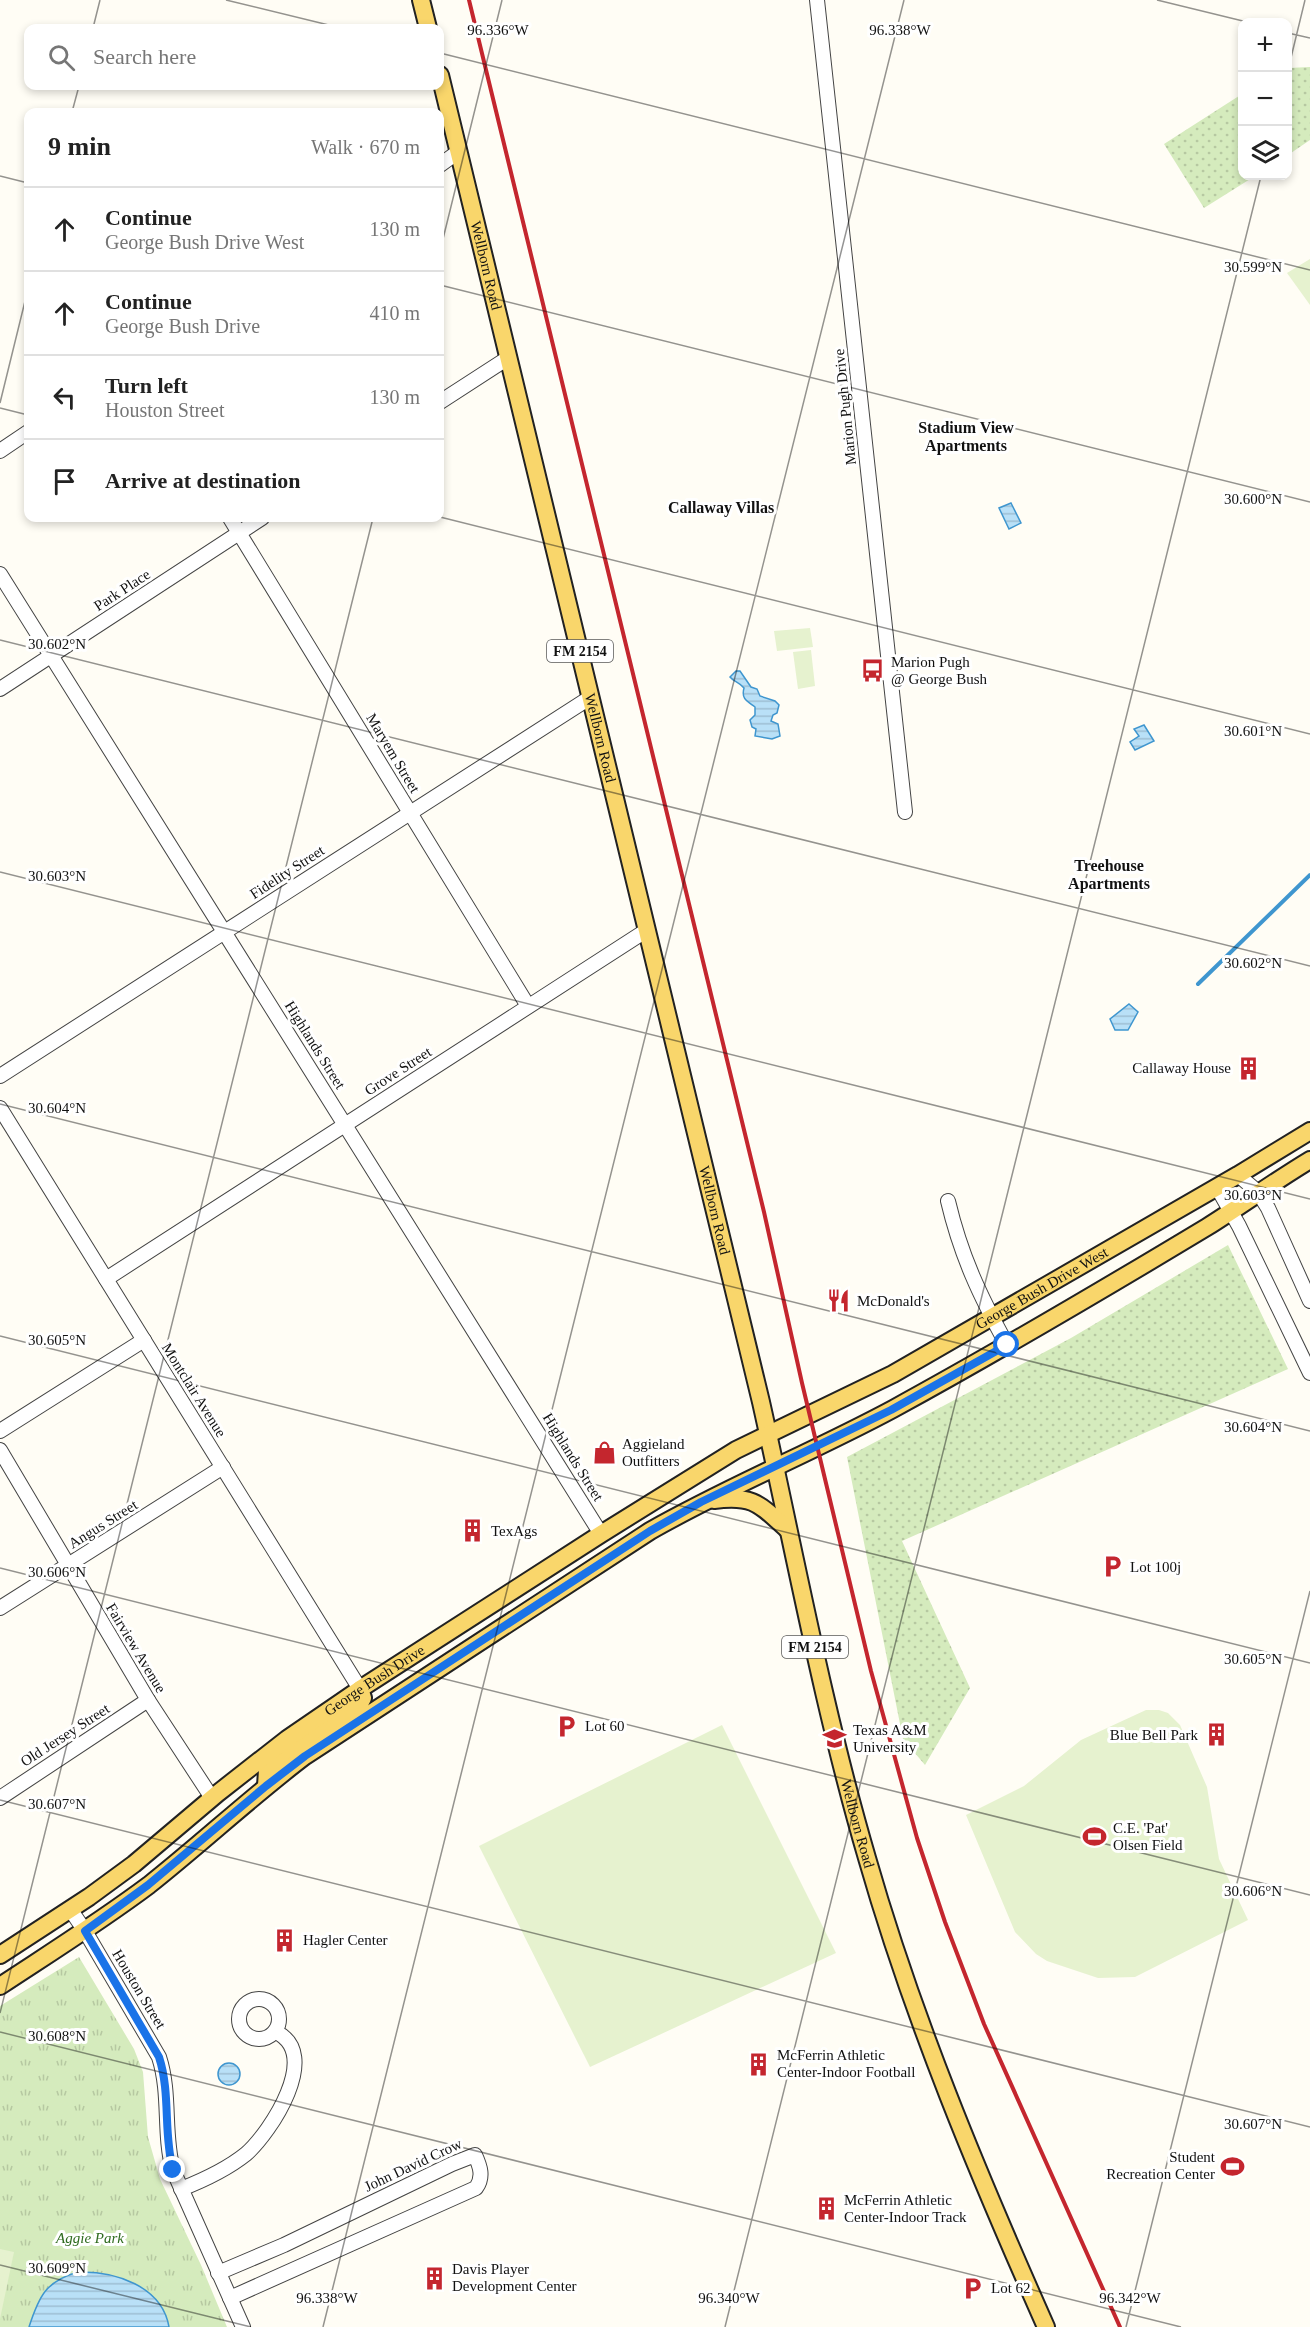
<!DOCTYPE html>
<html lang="en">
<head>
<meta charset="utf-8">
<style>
	:root { --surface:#fff; --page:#f6f6f6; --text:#222; --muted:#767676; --line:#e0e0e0 }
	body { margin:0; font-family:"Times New Roman",serif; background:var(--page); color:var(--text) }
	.controls { position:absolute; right:18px; top:18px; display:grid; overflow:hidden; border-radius:12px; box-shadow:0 3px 9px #0003 }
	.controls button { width:54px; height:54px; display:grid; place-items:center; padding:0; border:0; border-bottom:2px solid var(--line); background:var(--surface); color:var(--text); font:30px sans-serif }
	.stop { position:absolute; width:18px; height:18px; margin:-14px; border:4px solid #1a73e8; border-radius:50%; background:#fff }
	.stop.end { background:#1a73e8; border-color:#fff; box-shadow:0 2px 6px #0008 }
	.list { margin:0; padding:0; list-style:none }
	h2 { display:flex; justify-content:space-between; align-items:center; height:78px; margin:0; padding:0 24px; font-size:26px }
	h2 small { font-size:20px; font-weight:400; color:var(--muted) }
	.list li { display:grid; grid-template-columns:39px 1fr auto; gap:18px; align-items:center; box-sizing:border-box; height:84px; padding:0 24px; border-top:2px solid var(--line) }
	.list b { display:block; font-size:22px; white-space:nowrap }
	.list p { margin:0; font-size:20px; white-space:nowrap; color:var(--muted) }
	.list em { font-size:20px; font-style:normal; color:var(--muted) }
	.icon { flex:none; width:33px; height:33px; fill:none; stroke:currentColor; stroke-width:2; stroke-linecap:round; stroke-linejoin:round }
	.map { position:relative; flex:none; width:1310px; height:2327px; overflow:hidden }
	.search { position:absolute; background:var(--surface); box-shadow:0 3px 9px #0003; left:24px; top:24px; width:420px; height:66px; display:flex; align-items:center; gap:15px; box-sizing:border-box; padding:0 21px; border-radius:12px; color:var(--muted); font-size:22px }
	.panel { position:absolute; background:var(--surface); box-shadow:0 3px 9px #0003; left:24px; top:108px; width:420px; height:414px; border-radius:12px }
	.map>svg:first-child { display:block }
	.grass { fill:url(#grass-dots) }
	.park { fill:url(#park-tufts) }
	.pitch { fill:#e6f2cf }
	.water { fill:url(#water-rules); stroke:#3f96cf; stroke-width:1.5 }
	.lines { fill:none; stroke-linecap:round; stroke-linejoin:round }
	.stream { stroke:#3f96cf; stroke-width:4 }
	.minor-casing { stroke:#444; stroke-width:16 }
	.major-casing { stroke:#222; stroke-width:20 }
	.minor { stroke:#fff; stroke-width:14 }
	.major { stroke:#f9d66b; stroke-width:16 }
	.rail { stroke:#c4262e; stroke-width:4 }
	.route { stroke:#1a73e8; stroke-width:8 }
	.ticks { fill:none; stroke:#111; stroke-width:1.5; stroke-opacity:0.45 }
	.labels { text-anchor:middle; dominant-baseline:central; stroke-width:6; stroke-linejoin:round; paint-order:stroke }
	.shield { fill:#fff; stroke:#585858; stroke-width:1.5 }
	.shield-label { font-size:14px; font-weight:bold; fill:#111 }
	.street-label { font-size:15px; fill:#111; stroke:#fff }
	.poi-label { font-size:15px; fill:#111; stroke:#fff; text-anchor:start }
	.park-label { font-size:15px; font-style:italic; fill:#2f6b1f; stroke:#fff }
	.neighbourhood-label { font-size:16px; font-weight:bold; fill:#111; stroke:#fff }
	.ticks-label { font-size:15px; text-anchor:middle; fill:#111; stroke:#fff; stroke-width:6; stroke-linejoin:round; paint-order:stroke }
</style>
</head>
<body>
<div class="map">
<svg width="1310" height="2327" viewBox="0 0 1310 2327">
	<defs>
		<pattern id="grass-dots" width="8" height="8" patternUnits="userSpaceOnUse" patternTransform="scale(1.5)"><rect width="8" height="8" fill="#d5ebbd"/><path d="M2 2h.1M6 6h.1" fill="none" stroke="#b6c8a1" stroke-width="1.8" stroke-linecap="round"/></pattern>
		<pattern id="park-tufts" width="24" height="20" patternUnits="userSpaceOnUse" patternTransform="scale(1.5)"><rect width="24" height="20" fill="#d5ebbd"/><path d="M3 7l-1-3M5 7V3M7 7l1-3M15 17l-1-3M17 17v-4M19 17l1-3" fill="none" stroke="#b6c8a1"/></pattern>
		<pattern id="water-rules" width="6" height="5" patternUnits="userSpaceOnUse" patternTransform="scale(1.5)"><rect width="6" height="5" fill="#b9e0f7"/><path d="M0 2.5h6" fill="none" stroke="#9ebfd3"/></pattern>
	</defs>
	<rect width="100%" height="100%" fill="#fffdf5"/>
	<!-- grass -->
	<g class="grass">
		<path d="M1310,67V140L1288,155V68Z"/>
		<path d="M1242,94V176H1255L1204,208L1164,144Z"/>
		<path d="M1228,1245L1288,1369L902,1541L970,1688L925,1765L903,1739L847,1457L1071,1338Z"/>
	</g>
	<!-- park -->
	<path class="park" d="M79,1957L134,2049L143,2072L148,2137L160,2179L201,2265L227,2327H0V2006Z"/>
	<!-- pitch -->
	<g class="pitch">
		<path d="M1310,259V305L1287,273Z"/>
		<path d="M810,628L813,647L777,651L774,631Z"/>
		<path d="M811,650L815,686L798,689L793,652Z"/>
		<path d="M1146,1710H1159L1168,1713L1180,1725L1207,1787L1219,1859L1248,1920L1135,1977L1098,1978L1047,1961L1036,1954L1015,1932L966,1815L1024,1786L1081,1740Z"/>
		<path d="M722,1725L836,1953L590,2067L479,1846Z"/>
		<path d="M0,2249L14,2252L0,2319Z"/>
	</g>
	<!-- water -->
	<g class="water">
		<path d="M1011,503L1021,523L1009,529L999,508Z"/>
		<path d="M736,671H740L751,687L757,689L760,696L775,701L779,705L777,713L773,715L771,721L778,724L780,736L772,739L755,736L756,729L752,727L750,720L755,715V707C747,701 741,699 744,688C739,682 734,682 730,677Z"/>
		<path d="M1144,725L1154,741L1135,750L1130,742L1139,736L1134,729Z"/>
		<path d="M1129,1004L1138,1012L1128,1030H1115L1110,1019Z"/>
		<circle cx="229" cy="2074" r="11"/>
		<path d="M78,2272C115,2271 162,2286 169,2327H29C39,2296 46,2281 78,2272Z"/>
	</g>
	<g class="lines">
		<!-- stream -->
		<path class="stream" d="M1198,984L1310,875"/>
		<defs>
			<g id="minor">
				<path d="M817,0L905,812"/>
				<path d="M440,165L458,152"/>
				<path d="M440,402L508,358"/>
				<path d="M0,451L28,432"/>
				<path d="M230,518L528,1006"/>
				<path d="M0,574L601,1534"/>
				<path d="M0,689L262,518"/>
				<path d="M0,1076L591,697"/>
				<path d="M0,1108L360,1689"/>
				<path d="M1238,1175L1258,1192L1268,1208L1310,1301"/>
				<path d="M1217,1187L1239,1226L1310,1373"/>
				<path d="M948,1201C961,1256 980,1296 1007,1345"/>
				<path d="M106,1279L647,930"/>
				<path d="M0,1431L144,1340"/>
				<path d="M0,1450L148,1700L212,1798"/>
				<path d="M0,1608L223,1467"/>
				<path d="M0,1798L148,1700"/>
				<path d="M70,1909L85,1931L159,2057C171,2094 163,2133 173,2170L243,2327"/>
				<circle cx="259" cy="2019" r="20"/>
				<path d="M181,2189C204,2180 226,2170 246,2154C271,2132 322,2054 276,2032"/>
				<path d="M218,2273L284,2245L452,2164L475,2155C480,2166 484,2177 476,2188L230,2298"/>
			</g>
			<g id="major">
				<path d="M421,0L428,28"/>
				<path id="s1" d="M440,75L761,1402C795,1554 823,1708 867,1858C913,2019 978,2174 1046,2327"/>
				<path d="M714,1500C754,1495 759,1504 788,1530"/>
				<path d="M266,1786L267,1770L361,1702L363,1698L360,1689"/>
				<path id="s2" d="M0,1955L89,1897L134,1864L218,1793L287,1739L360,1689L601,1534L736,1450L893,1374L1238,1175L1310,1131"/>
				<path d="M0,1986C50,1953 101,1921 149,1885C202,1843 251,1797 305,1756L650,1531C729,1486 813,1452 893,1409C999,1351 1104,1289 1207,1227C1242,1205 1275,1181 1310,1160"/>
			</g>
		</defs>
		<!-- minor casing -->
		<use href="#minor" class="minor-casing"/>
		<!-- major casing -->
		<use href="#major" class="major-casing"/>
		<!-- minor -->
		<use href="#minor" class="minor"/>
		<!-- major -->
		<use href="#major" class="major"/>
		<!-- rail -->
		<path class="rail" d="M469,0L764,1212L802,1383L871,1671L917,1838L945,1922L984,2024L1120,2327"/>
	</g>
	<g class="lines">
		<!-- route -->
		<path class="route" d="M173,2170C163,2133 171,2094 159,2057L85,1931L148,1885L266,1786L305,1756L650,1531L701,1502L891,1410L1007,1345"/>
	</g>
	<!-- ticks -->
	<path class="ticks" d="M226,0L341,28M1157,0L1247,22M93,28L100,0M1288,33L1310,38M440,53L1310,270M1288,70L1305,0M72,112L79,86M0,176L28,183M440,251L502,0M440,285L1310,502M0,403L28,289M0,408L28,415M440,517L1310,734M0,640L1310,966M0,872L1310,1199M0,1104L1310,1431M0,1336L1310,1663M0,1568L1310,1895M0,1800L1310,2127M0,2013L373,518M0,2032L1181,2327M0,2265L251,2327M323,2327L904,0M725,2327L1261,176M1126,2327L1310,1591"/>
	<!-- icons -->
	<defs>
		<symbol id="bus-bare" viewBox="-9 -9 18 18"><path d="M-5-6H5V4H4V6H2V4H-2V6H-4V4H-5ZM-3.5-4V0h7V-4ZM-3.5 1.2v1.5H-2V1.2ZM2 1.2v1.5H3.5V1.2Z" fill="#c4262e" stroke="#fff" stroke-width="2.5" paint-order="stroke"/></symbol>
		<symbol id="building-bare" viewBox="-9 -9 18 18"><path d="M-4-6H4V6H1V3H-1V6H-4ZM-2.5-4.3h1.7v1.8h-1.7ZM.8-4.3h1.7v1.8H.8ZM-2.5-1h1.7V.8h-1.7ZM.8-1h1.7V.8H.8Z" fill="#c4262e" stroke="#fff" stroke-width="2.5" paint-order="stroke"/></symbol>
		<symbol id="restaurant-bare" viewBox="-9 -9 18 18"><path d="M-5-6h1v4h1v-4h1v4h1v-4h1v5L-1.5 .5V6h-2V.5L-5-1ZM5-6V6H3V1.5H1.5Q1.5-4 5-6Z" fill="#c4262e" stroke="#fff" stroke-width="2.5" paint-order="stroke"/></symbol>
		<symbol id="shop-bare" viewBox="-9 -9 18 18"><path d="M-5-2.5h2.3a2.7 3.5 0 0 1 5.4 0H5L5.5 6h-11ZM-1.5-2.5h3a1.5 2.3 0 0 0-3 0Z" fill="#c4262e" stroke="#fff" stroke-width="2.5" paint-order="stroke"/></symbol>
		<symbol id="parking-bare" viewBox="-9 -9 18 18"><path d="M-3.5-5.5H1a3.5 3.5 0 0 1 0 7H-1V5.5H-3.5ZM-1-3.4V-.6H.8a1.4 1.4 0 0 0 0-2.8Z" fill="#c4262e" stroke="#fff" stroke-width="2.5" paint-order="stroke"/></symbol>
		<symbol id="university-bare" viewBox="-9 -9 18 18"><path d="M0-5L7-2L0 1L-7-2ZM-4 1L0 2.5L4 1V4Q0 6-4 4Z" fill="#c4262e" stroke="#fff" stroke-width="2.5" paint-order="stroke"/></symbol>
		<symbol id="stadium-bare" viewBox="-9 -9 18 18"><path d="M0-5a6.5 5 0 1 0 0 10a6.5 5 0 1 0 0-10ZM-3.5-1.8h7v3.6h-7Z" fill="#c4262e" stroke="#fff" stroke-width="2.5" paint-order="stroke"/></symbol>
	</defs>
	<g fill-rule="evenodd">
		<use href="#bus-bare" x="856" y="654" width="33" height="33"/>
		<use href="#building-bare" x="1232" y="1052" width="33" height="33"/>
		<use href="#restaurant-bare" x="822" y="1284" width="33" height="33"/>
		<use href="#shop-bare" x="588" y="1436" width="33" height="33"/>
		<use href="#building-bare" x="456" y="1514" width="33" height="33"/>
		<use href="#parking-bare" x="1096" y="1550" width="33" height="33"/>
		<use href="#parking-bare" x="550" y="1710" width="33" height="33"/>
		<use href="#building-bare" x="1200" y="1718" width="33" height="33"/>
		<use href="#university-bare" x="818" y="1722" width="33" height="33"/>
		<use href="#stadium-bare" x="1078" y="1820" width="33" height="33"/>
		<use href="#building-bare" x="268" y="1924" width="33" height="33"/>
		<use href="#building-bare" x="742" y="2048" width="33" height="33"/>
		<use href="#stadium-bare" x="1216" y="2150" width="33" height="33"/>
		<use href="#building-bare" x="810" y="2192" width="33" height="33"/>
		<use href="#building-bare" x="418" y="2262" width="33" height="33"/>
		<use href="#parking-bare" x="956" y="2272" width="33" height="33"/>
	</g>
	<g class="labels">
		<!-- shield labels -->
		<g class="shield">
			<rect x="547" y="640" width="66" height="22" rx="4.5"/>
			<rect x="782" y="1636" width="66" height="22" rx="4.5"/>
		</g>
		<g class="shield-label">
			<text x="580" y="651">FM 2154</text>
			<text x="815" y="1647">FM 2154</text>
		</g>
		<!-- street labels -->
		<g class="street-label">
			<text stroke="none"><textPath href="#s1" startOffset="196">Wellborn Road</textPath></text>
			<text transform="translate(845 407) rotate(-96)">Marion Pugh Drive</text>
			<text transform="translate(122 590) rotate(-33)">Park Place</text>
			<text stroke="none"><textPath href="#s1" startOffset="682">Wellborn Road</textPath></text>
			<text transform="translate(393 753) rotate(59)">Maryem Street</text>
			<text transform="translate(287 872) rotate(-33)">Fidelity Street</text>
			<text transform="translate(315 1045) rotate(58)">Highlands Street</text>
			<text transform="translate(398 1071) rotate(-33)">Grove Street</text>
			<text stroke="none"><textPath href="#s1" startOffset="1168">Wellborn Road</textPath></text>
			<text stroke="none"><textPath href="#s2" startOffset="1240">George Bush Drive West</textPath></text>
			<text transform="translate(194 1390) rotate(58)">Montclair Avenue</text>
			<text transform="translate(573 1457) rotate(58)">Highlands Street</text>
			<text transform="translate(103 1524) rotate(-32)">Angus Street</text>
			<text transform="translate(136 1648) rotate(59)">Fairview Avenue</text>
			<text stroke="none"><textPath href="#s2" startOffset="465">George Bush Drive</textPath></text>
			<text transform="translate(65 1735) rotate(-33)">Old Jersey Street</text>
			<text stroke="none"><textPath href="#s1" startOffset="1798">Wellborn Road</textPath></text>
			<text transform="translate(139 1989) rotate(59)">Houston Street</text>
			<text transform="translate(413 2165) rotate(-25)">John David Crow</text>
		</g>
		<!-- poi labels -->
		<g class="poi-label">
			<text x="891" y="662">Marion Pugh<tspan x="891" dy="17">@ George Bush</tspan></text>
			<text x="1231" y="1068" text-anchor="end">Callaway House</text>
			<text x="857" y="1301">McDonald's</text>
			<text x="622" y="1444">Aggieland<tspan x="622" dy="17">Outfitters</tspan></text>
			<text x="491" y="1531">TexAgs</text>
			<text x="1130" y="1567">Lot 100j</text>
			<text x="585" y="1726">Lot 60</text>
			<text x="853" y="1730">Texas A&amp;M<tspan x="853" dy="17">University</tspan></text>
			<text x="1198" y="1735" text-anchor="end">Blue Bell Park</text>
			<text x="1113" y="1828">C.E. 'Pat'<tspan x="1113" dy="17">Olsen Field</tspan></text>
			<text x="303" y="1940">Hagler Center</text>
			<text x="777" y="2055">McFerrin Athletic<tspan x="777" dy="17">Center-Indoor Football</tspan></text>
			<text x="1215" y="2157" text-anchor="end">Student<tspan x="1215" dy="17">Recreation Center</tspan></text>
			<text x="844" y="2200">McFerrin Athletic<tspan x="844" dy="17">Center-Indoor Track</tspan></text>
			<text x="452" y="2269">Davis Player<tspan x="452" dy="17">Development Center</tspan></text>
			<text x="991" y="2288">Lot 62</text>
		</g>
		<!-- park labels -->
		<g class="park-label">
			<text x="90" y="2238">Aggie Park</text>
		</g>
		<!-- neighbourhood labels -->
		<g class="neighbourhood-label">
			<text x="966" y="427">Stadium View<tspan x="966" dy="18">Apartments</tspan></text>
			<text x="721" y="507">Callaway Villas</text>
			<text x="1109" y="865">Treehouse<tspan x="1109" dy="18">Apartments</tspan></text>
		</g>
	</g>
	<g class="ticks-label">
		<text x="498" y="35">96.336°W</text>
		<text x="900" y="35">96.338°W</text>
		<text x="1253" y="272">30.599°N</text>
		<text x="1253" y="504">30.600°N</text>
		<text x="57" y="649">30.602°N</text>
		<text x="1253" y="736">30.601°N</text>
		<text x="57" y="881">30.603°N</text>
		<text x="1253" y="968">30.602°N</text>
		<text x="57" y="1113">30.604°N</text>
		<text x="1253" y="1200">30.603°N</text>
		<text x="57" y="1345">30.605°N</text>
		<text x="1253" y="1432">30.604°N</text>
		<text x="57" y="1577">30.606°N</text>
		<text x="1253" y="1664">30.605°N</text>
		<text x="57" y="1809">30.607°N</text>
		<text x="1253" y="1896">30.606°N</text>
		<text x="57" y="2041">30.608°N</text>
		<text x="1253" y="2129">30.607°N</text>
		<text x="57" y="2273">30.609°N</text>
		<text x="327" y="2303">96.338°W</text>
		<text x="729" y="2303">96.340°W</text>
		<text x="1130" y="2303">96.342°W</text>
	</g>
</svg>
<div class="controls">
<button>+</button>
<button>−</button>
<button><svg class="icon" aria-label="layers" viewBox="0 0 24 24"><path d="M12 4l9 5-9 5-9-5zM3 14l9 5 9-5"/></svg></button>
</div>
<div class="stop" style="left:1007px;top:1345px"></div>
<div class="stop end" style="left:173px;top:2170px"></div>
<div class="search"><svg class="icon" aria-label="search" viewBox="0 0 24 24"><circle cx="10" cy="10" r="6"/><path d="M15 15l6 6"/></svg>Search here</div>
<section class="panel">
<h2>9 min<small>Walk · 670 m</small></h2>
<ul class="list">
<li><svg class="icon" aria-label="ahead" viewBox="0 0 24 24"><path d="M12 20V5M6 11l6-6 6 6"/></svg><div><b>Continue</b><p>George Bush Drive West</p></div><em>130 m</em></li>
<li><svg class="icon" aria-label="ahead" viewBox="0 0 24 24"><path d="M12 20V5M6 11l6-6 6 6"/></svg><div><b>Continue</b><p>George Bush Drive</p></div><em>410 m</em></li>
<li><svg class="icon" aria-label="left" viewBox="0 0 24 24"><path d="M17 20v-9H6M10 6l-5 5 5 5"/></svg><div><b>Turn left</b><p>Houston Street</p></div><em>130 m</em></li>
<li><svg class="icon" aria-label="arrive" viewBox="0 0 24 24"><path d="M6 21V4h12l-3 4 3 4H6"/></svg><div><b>Arrive at destination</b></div></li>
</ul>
</section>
</div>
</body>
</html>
